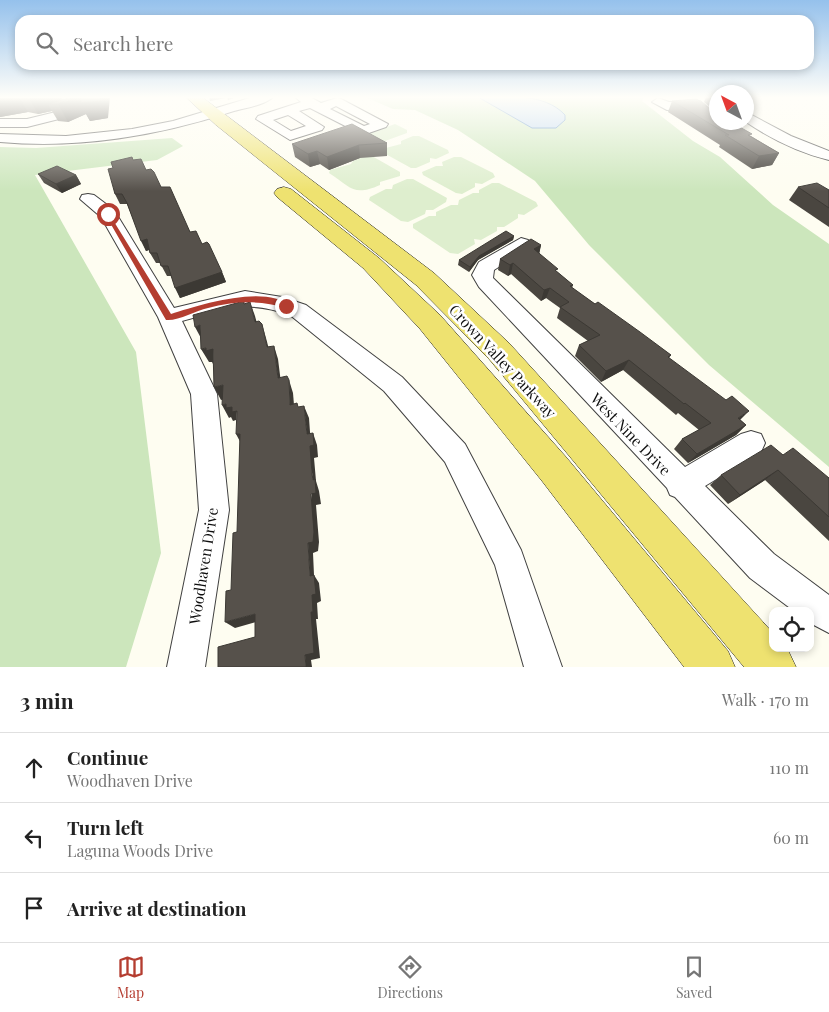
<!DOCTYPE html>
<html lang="en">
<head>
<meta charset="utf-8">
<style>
	:root { --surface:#fff; --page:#f6f6f6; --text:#222; --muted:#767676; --line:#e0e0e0; --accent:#b43d30 }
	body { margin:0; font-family:"Playfair Display",serif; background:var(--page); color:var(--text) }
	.controls { position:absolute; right:15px; bottom:15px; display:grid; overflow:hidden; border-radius:10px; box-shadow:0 2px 8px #0003 }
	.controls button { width:45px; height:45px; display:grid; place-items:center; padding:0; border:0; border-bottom:1px solid var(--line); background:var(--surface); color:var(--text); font:25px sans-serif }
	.compass { position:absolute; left:709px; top:85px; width:45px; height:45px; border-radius:50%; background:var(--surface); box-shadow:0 2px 8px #0003; rotate:319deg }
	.stop { position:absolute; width:15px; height:15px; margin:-11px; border:4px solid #b43d30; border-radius:50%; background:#fff }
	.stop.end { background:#b43d30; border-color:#fff; box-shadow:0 1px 5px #0008 }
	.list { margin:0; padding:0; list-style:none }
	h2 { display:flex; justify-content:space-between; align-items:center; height:65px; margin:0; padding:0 20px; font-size:21px }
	h2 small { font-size:16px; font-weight:400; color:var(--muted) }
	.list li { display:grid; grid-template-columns:32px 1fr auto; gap:15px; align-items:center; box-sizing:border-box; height:70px; padding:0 20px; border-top:1px solid var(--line) }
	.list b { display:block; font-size:19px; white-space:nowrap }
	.list p { margin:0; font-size:16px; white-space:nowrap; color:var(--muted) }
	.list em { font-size:16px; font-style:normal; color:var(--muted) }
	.icon { flex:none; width:28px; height:28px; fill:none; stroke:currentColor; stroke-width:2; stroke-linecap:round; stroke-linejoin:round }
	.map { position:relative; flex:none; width:829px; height:667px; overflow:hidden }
	.search { position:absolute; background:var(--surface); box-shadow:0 2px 8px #0003; left:15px; right:15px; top:15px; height:55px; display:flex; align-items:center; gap:12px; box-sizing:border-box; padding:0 18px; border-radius:15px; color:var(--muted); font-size:19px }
	.sheet { height:275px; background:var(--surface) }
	nav { display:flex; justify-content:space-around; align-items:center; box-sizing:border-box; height:70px; border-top:1px solid var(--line); background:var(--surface); font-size:14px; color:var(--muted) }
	nav a { display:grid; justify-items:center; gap:2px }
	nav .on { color:var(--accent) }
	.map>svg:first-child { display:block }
	.green { fill:#cce6bc }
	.pitch { fill:#deeece }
	.water { fill:#b9d4f2; stroke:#457fc3 }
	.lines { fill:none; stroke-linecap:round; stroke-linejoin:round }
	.minor-casing { stroke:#414141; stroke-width:2 }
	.major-casing { stroke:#1f1f1f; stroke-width:1 }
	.minor { fill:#fff; fill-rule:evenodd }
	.major { fill:#eee270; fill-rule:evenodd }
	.wall { fill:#4a4640 }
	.shaded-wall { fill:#3c3934 }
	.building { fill:#56514b; stroke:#3c3934 }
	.route { fill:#b43d30 }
	.labels { text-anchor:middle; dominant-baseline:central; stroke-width:5; stroke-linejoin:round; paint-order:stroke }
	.street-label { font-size:15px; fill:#0e0e0e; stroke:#fff }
</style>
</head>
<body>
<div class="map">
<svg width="829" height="667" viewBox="0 0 829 667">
	<rect width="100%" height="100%" fill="#fefdf1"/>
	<!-- green -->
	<g class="green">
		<path d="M365,97H644L642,101L693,141L720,157L773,205L829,244V467L709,365L589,245L535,181L458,130L415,110L393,109Z"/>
		<path d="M172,138L183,146L157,160L35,175L136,352L161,553L126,667H0V147L36,148Z"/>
	</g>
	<!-- pitch -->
	<g class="pitch">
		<path d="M395,124L407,130V133L374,145L356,138Z"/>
		<path d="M413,136H419L448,150L449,153L436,159L430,158V162L416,168H411L382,152V149L401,144V141Z"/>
		<path d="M366,156H372L400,172V176L380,182V185C353,197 351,187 329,173L330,170L351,164L353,161Z"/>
		<path d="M454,157H461L493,173L495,177L482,184L475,183V187L462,194L456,193L423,175L422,172L436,166H443L442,162Z"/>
		<path d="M407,179H413L447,198L446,202L433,210H426L425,214L408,222L401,221L369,200L370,197L386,189H392L393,185Z"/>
		<path d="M492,183H499L536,202L538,206L524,215L518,214V218L504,227H497V231L481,240L474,239L475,244L458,254L450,253L413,228V224L429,216H436V212L451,205H458L459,200L473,193H479V190Z"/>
	</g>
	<!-- water -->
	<path class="water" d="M478,97C505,97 544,92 565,115V120L556,128H532Z"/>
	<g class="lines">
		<defs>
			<g id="minor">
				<path d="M63,97H75L78,105L75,115L27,127H0V119H27L64,110L66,105Z"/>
				<path d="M253,97H273C265,105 245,108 234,111C157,136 81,149 0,142V134L66,136L132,129L173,121Z"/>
				<path d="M295,97H310L321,103L337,98L341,99L388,124L386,127L363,135L310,108L299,111L324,127L322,130L290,140L256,119L258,116L301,102ZM336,106L370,124L364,126L330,109ZM288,115L306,126L291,131L273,120Z"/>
				<path d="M658,98L669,102L700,101L716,114V122H721L711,123L693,108L667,110L652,102Z"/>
				<path d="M746,112L791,136L829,151V160C800,153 771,139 746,122Z"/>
				<path d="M88,194L94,195L114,210L174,308L245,291L282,297L306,305L402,377L465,444L521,550L562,667H524L495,565L445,462L384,391L290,315C245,299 226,309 182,321L217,394L229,510L205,667H167L199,510L191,394L158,317L101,217L80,199L82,195Z"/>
				<path d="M521,238L528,240L530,244L528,248L494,270L493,278L685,467L741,434L751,431L761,434L765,443L761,452L705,486L774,554L829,595V633L810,623V611H794L750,578L675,497L670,495L667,488L479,287L472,275L479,262Z"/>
			</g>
			<g id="major">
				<path d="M186,97H202L434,273L509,343L773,633V648H787L796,667H744L489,359L416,285L216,125Z"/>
				<path d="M284,187L291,189L379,258L440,315L566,457L728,651L735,667H684L542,481L420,329L363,268L277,197L274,193L277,189Z"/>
			</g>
		</defs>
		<!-- minor casing -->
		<use href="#minor" class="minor-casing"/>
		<!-- major casing -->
		<use href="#major" class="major-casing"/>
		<!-- minor -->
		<use href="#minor" class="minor"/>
		<!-- major -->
		<use href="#major" class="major"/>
	</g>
	<!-- wall -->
	<g class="wall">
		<path d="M0,97H62V100L108,118L90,121L86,114L68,122L58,121L52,111L38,114L28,112L0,117Z"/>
		<path d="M706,97H716V112L704,102Z"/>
		<path d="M672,101L716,114L751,136L779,153L772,165L752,169L719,147L720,145L668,112Z"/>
		<path d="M387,143V156L360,158L329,170L320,164L310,167L295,157L292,144Z"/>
		<path d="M133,160L146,170L161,187L190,232L202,244L222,272L226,282L180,298L171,276H167L160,263H156L150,253L149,250L146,251L127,204H120L115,194L113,168Z"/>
		<path d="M38,174L76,175L81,184L62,193L44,183Z"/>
		<path d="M798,187L829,190V227L789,200Z"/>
		<path d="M514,236L513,240L478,260L469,272L458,265L459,260Z"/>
		<path d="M541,245L539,253L557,272L573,285L572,288L595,304L671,355L669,358L746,425L736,435L688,463L674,449L682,439L699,430L678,413L676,415L623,370L601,382L575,356L579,345L588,341L557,318L560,308L546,298L541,301L511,274L508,276L498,270L500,259Z"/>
		<path d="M783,455L829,478V541L765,480L728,504L710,485L721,475Z"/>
	</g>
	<!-- shaded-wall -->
	<g class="shaded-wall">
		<path d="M19,97L28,112L0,117V98Z"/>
		<path d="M28,97H62V103L74,97H110L108,118L90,121L86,114L68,122L58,104H48L52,111L38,114Z"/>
		<path d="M209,97H226V98L210,101Z"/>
		<path d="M227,97H237L228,100Z"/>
		<path d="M359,145L360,158L329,170L327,157Z"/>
		<path d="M317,151L320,164L310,167L308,154Z"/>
		<path d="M779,153L772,165L752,169L759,156Z"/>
		<path d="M76,175L81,184L62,193L56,184Z"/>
		<path d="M514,236L513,240L478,260L469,272L470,267L479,256Z"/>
		<path d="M147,239L152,249L146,251L141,241Z"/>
		<path d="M541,245L539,255L534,249Z"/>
		<path d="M513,263L511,274L508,276L510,265Z"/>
		<path d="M222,272L226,282L180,298L175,288Z"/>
		<path d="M550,288L546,298L541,301L544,290Z"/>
		<path d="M250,302L255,316L260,335L255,322Z"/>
		<path d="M262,324L266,338L272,361L267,347Z"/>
		<path d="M200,325L202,340L195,327Z"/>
		<path d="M274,346L278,359L282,391L278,378Z"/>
		<path d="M206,348L213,349V364L212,362H209L201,349Z"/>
		<path d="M629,360L623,370L601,382L606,371Z"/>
		<path d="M289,380L293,393L295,417L290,405Z"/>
		<path d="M223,385L230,398L221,400L214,387Z"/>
		<path d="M226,404L232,407L237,411L236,420L233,421L231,417L229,418L222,405Z"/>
		<path d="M304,406L309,418L311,446L313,433L317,445L318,457L314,458L316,481L319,491L321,504L316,505L319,542L318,551L313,553L314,575L319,583L321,601L317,603L318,619H316L320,658L311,660L312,667H306L305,655L311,612L310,576L308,543L313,480L307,434Z"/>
		<path d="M749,411L739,421L738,418Z"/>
		<path d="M746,425L736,435L688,463L697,454Z"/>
		<path d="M236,434H240L243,447Z"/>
		<path d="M778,470L765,480L728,504L740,495Z"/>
		<path d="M255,614L263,620L235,628L225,622Z"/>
	</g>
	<!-- building -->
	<g class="building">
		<path d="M68,97H74L58,104H48L68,98Z"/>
		<path d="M81,97H100V101L81,103Z"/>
		<path d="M697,99L716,114V122H731L752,134L748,135L779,153L759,156L725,135H729L672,101Z"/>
		<path d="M352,124L387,143L359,145L327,157L317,151L308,154L292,144Z"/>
		<path d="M132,157L133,160L141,159L146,170L151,169L154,172L161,187H170L190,232L196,231L202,244L207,242L209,244L222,272L175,288L168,266H161L157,253H150L147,239L141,241L127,203L122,194H115L108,169L113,168L111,162Z"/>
		<path d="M57,166L76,175L56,184L38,174Z"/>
		<path d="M817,183L829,190V208L798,187Z"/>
		<path d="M506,231L514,236L479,256L470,267L459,260Z"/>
		<path d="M531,239L541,245L534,249L558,269L555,270L573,285L570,286L595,304L598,302L640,332L671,355L668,357L726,400L732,396L749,411L738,418L746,425L697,454L682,439L711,423L685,403L684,404L629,360L606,371L579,345L600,335L560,307L569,302L550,288L544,290L513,263L510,265L500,259Z"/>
		<path d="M244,301V304L250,302L255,322L259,321L262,324L267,347L274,346L278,378L287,376L289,380L290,405L297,403L298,407L304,406L307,434L313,433L314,445L310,446L312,474L313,480L315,479L316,493L311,494L314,532L313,542L308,543L310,576L314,575L316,594L312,595L313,612H311L314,653L305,655L306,667H218V647L255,637V614L225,622L226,591L231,590L233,533L237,532L240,434H236L237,411L232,412V407L226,408V404L222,405L223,385L214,387L213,349L206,351V348L201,349L200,325L195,327L193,315Z"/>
		<path d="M771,445L783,455L793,448L829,478V517L778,470L740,495L721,475Z"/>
	</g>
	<!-- sky -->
	<linearGradient id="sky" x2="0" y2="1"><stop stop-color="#95c1ec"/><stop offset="0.51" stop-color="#fffef9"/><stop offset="1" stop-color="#fffef9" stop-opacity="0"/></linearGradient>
	<rect width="829" height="191" fill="url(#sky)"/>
	<!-- route -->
	<path class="route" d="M108,212L171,314C199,305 266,284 290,306L286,308C260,300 235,301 208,308C195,311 179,321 166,320L105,214Z"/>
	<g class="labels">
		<!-- street labels -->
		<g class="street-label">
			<text transform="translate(503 361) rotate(47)">Crown Valley Parkway</text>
			<text transform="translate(631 434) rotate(46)">West Nine Drive</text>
			<text transform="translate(203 566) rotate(-81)">Woodhaven Drive</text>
		</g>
	</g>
</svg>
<div class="controls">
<button><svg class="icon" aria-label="locate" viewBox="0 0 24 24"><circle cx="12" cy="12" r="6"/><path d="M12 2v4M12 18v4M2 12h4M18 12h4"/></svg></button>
</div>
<svg class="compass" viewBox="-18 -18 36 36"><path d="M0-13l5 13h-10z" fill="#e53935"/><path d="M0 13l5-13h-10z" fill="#767676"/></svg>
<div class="stop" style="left:108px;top:214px"></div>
<div class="stop end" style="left:286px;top:306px"></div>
<div class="search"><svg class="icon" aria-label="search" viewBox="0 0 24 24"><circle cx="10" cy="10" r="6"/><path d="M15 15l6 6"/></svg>Search here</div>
</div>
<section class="sheet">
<h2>3 min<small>Walk · 170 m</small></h2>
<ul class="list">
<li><svg class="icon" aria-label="ahead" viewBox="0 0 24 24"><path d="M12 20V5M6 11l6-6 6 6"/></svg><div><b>Continue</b><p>Woodhaven Drive</p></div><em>110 m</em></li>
<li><svg class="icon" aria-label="left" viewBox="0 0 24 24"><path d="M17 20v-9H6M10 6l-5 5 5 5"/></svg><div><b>Turn left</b><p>Laguna Woods Drive</p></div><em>60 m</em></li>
<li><svg class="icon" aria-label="arrive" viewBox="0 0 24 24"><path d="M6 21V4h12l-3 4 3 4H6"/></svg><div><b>Arrive at destination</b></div></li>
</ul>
</section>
<nav>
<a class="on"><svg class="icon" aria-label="map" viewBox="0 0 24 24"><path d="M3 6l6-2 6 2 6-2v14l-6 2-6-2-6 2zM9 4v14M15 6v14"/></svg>Map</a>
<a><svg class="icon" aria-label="directions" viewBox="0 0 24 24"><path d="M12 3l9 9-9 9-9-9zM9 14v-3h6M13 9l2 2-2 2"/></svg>Directions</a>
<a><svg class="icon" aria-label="saved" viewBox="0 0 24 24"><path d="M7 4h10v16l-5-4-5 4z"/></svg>Saved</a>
</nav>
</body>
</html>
